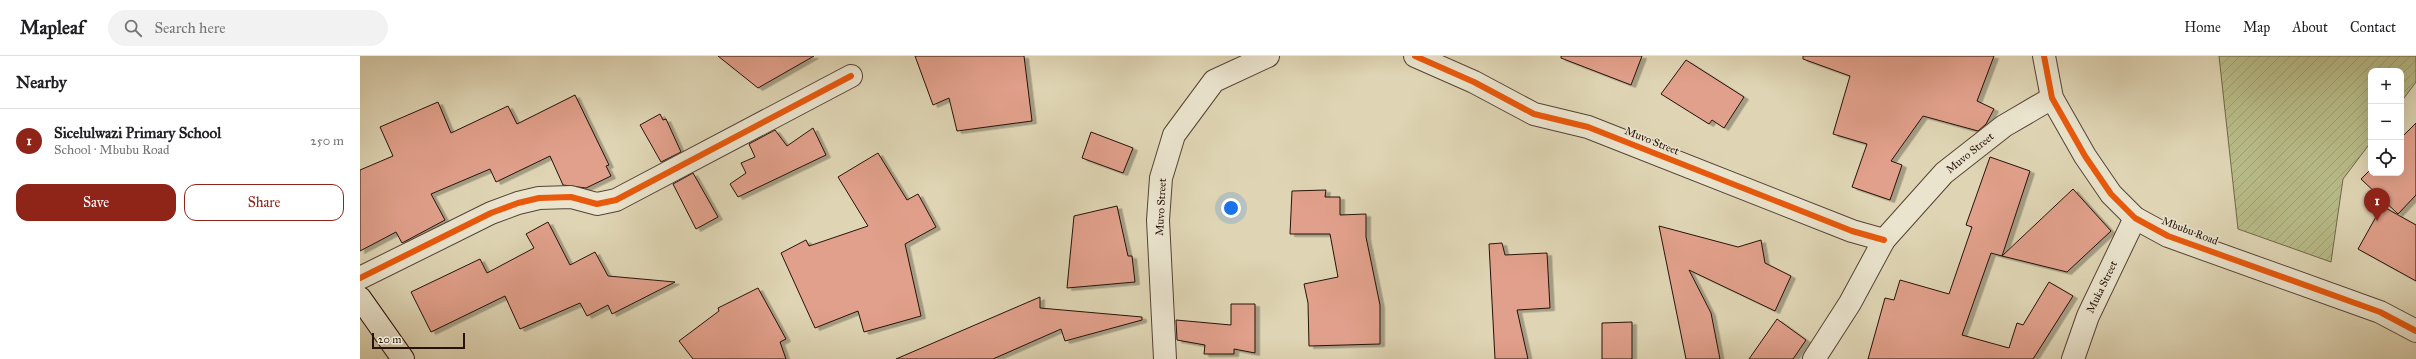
<!DOCTYPE html>
<html lang="en">
<head>
<meta charset="utf-8">
<style>
	:root { --surface:#fff; --page:#f2f2f2; --text:#202124; --muted:#757577; --line:#e0e0e0; --accent:#8f2418 }
	body { margin:0; font-family:"IM FELL Great Primer",serif; background:var(--page); color:var(--text) }
	.controls { position:absolute; right:12px; top:12px; display:grid; overflow:hidden; border-radius:8px; box-shadow:0 4px 16px #0002 }
	.controls button { width:36px; height:36px; display:grid; place-items:center; padding:0; border:0; border-bottom:1px solid var(--line); background:var(--surface); color:var(--text); font:20px sans-serif }
	.scale { position:absolute; left:12px; bottom:10px; width:93px; box-sizing:border-box; padding-left:4px; border:2px solid #271209; border-top:0; font-size:11px; line-height:14px; white-space:nowrap; color:#271209; -webkit-text-stroke:3px #eae4ce; paint-order:stroke }
	.you { position:absolute; left:871px; top:152px; width:14px; height:14px; margin:-10px; border:3px solid #fff; border-radius:50%; background:#1a73e8; box-shadow:0 0 0 6px #1a73e833 }
	.badge { display:grid; place-items:center; width:26px; height:26px; border-radius:50%; background:var(--accent); color:#fff; font-size:13px; font-weight:700 }
	.pin { position:absolute; translate:-50% -33px; filter:drop-shadow(0 1px 2px #0008) }
	.pin::after { content:''; position:absolute; top:21px; width:14px; height:12px; background:inherit; clip-path:polygon(0 0,100% 0,50% 100%) }
	.list { margin:0; padding:0; list-style:none }
	h2 { display:flex; justify-content:space-between; align-items:center; height:52px; margin:0; padding:0 16px; font-size:17px }
	h2 small { font-size:13px; font-weight:400; color:var(--muted) }
	.list li { display:grid; grid-template-columns:26px 1fr auto; gap:12px; align-items:center; box-sizing:border-box; height:64px; padding:0 16px; border-top:1px solid var(--line) }
	.list b { display:block; font-size:15px; white-space:nowrap }
	.list p { margin:0; font-size:13px; white-space:nowrap; color:var(--muted) }
	.list em { font-size:13px; font-style:normal; color:var(--muted) }
	.actions { display:flex; gap:8px; padding:12px 16px }
	.actions a { flex:1; padding:9px 0; border:1px solid var(--accent); border-radius:12px; text-align:center; font-size:14px; color:var(--accent) }
	.actions .main { background:var(--accent); color:#fff }
	.icon { flex:none; width:22px; height:22px; fill:none; stroke:currentColor; stroke-width:2; stroke-linecap:round; stroke-linejoin:round }
	.map { position:relative; flex:none; width:2056px; height:303px; overflow:hidden }
	header { display:flex; align-items:center; gap:24px; box-sizing:border-box; height:56px; padding:0 20px; background:var(--surface); border-bottom:1px solid var(--line) }
	header strong { font-size:19px }
	nav { display:flex; gap:22px; margin-inline-start:auto; font-size:14px }
	.search { width:280px; height:36px; background:var(--page); display:flex; align-items:center; gap:10px; box-sizing:border-box; padding:0 14px; border-radius:22px; color:var(--muted); font-size:15px }
	main { display:flex }
	aside { flex:1; background:var(--surface) }
	.map>svg:first-child { display:block }
	.garden { fill:url(#garden-furrows); stroke:#706749 }
	.building { fill:#e1a08b; stroke:#271209; filter:url(#shadow) }
	.lines { fill:none; stroke-linecap:round; stroke-linejoin:round }
	.street-casing { stroke:#554334; stroke-width:24 }
	.secondary-casing { stroke:#271209; stroke-width:24 }
	.street { stroke:#eae4ce; stroke-width:22 }
	.secondary { stroke:#eae4ce; stroke-width:22 }
	.cycleway-casing { stroke:#eae4ce; stroke-width:8 }
	.cycleway { stroke:#e8590c; stroke-width:6 }
	.labels { text-anchor:middle; dominant-baseline:central; stroke-width:3; stroke-linejoin:round; paint-order:stroke }
	.street-label { font-size:11px; fill:#271209; stroke:#eae4ce }
</style>
</head>
<body>
<header>
<strong>Mapleaf</strong>
<div class="search"><svg class="icon" aria-label="search" viewBox="0 0 24 24"><circle cx="10" cy="10" r="6"/><path d="M15 15l6 6"/></svg>Search here</div>
<nav><a>Home</a><a>Map</a><a>About</a><a>Contact</a></nav>
</header>
<main>
<aside>
<h2>Nearby<small></small></h2>
<ul class="list">
<li><span class="badge">1</span><div><b>Sicelulwazi Primary School</b><p>School · Mbubu Road</p></div><em>250 m</em></li>
</ul>
<div class="actions"><a class="main">Save</a><a>Share</a></div>
</aside>
<div class="map">
<svg width="2056" height="303" viewBox="0 0 2056 303">
	<defs>
		<pattern id="garden-furrows" width="10" height="10" patternUnits="userSpaceOnUse"><rect width="10" height="10" fill="#b8bc89"/><path d="M-1 1l2-2M0 10L10 0M9 11l2-2" fill="none" stroke="#9ea175"/></pattern>
		<filter id="shadow"><feDropShadow dx="4.5" dy="2.5" stdDeviation="0" flood-color="#0004"/></filter>
	</defs>
	<rect width="100%" height="100%" fill="#dfd5b4"/>
	<filter id="stains"><feTurbulence type="fractalNoise" baseFrequency=".005" numOctaves="4"/><feColorMatrix values="0 0 0 0 .2 0 0 0 0 .09 0 0 0 0 .02 0 0 0 .5 -.17"/></filter>
	<radialGradient id="worn" r=".72"><stop offset=".6" stop-color="#630" stop-opacity="0"/><stop offset="1" stop-color="#630" stop-opacity=".3"/></radialGradient>
	<!-- garden -->
	<path class="garden" d="M1859,0H2056V26L2041,46V15H2011V86L1983,123L1971,206L1878,173Z"/>
	<!-- building -->
	<g class="building">
		<path d="M358,0H454L398,32Z"/>
		<path d="M555,0H664L672,65L597,75L589,42L573,49Z"/>
		<path d="M1201,0H1282L1271,29L1201,2Z"/>
		<path d="M1443,0H1634L1617,45L1634,53L1626,68L1618,75L1563,60L1531,105L1542,109L1530,144L1492,131L1507,88L1473,78L1490,20L1443,3Z"/>
		<path d="M1326,4L1384,41L1364,72L1352,64L1349,68L1301,38Z"/>
		<path d="M215,39L249,109L246,110L251,120L226,132L203,129L190,100L136,126L130,113L71,138L85,164L42,187L36,176L0,195V114L33,100L20,71L78,46L91,77L148,50L157,68Z"/>
		<path d="M300,58L303,64L306,63L321,96L301,106L280,69Z"/>
		<path d="M2056,67V139L2038,158L2001,123L2011,113V117H2041V82Z"/>
		<path d="M453,72L466,99L378,141L370,128L386,117L381,107L395,101L389,88L415,74L427,90Z"/>
		<path d="M731,76L773,92L763,117L722,102Z"/>
		<path d="M518,97L547,144L558,138L576,171L545,188L561,260L504,276L498,255L455,272L421,197L446,184L449,190L508,170L478,121Z"/>
		<path d="M1630,101L1670,115L1642,200L1631,197L1602,279L1649,292L1657,267L1663,269L1689,226L1713,240L1673,303H1508L1525,242L1534,244L1540,224L1589,238L1612,171L1606,169Z"/>
		<path d="M333,117L358,161L336,173L313,128Z"/>
		<path d="M1713,133L1751,175L1707,216L1642,200Z"/>
		<path d="M966,134L965,141H980V159L1006,158V181L1020,249V288L949,290L948,247L944,228L978,221L970,178H930L932,135Z"/>
		<path d="M757,150L768,200H772L775,226L707,232L714,160Z"/>
		<path d="M2022,150L2056,169V225L1998,193Z"/>
		<path d="M188,166L210,209L235,196L248,220L315,226L252,258L248,249L227,260L220,247L160,273L145,240L71,276L51,236L120,203L127,217L174,192L166,178Z"/>
		<path d="M1299,170L1378,191L1401,184L1405,207L1431,220L1415,255L1329,214L1351,257L1360,303H1326Z"/>
		<path d="M1142,187L1145,199L1187,197L1190,252L1157,254L1168,303H1135L1129,188Z"/>
		<path d="M398,232L426,283L420,286L426,303H333L319,285L359,255L358,252Z"/>
		<path d="M680,241V252L782,261V264L705,285L701,273L633,303H536Z"/>
		<path d="M871,248H895V297L874,293V298H844L845,289L817,284L816,264L871,269Z"/>
		<path d="M1417,263L1446,284L1433,303H1389Z"/>
		<path d="M1272,266V303H1242V267Z"/>
	</g>
	<g class="lines">
		<defs>
			<g id="street">
				<path d="M1055,0L1114,26L1174,58L1228,71L1492,175L1524,184"/>
				<path d="M1684,0L1692,42L1725,100L1751,138L1775,162L1808,180L2020,256L2056,275"/>
				<path d="M0,222L131,157L158,147L179,142L211,141L237,148L256,144L491,20"/>
				<path d="M805,303L798,164L801,122L814,79L854,25L908,0"/>
				<path d="M1454,303L1490,247L1524,184L1584,117L1644,70L1692,42"/>
				<path d="M1713,303L1728,260L1775,162"/>
			</g>
			<path id="secondary" d="M0,242L43,303"/>
		</defs>
		<!-- street casing -->
		<use href="#street" class="street-casing"/>
		<!-- secondary casing -->
		<use href="#secondary" class="secondary-casing"/>
		<!-- street -->
		<use href="#street" class="street"/>
		<!-- secondary -->
		<use href="#secondary" class="secondary"/>
		<defs>
			<g id="cycleway">
				<path d="M1055,0L1114,26L1174,58L1228,71L1492,175L1524,184"/>
				<path d="M1684,0L1692,42L1725,100L1751,138L1775,162L1808,180L2020,256L2056,275"/>
				<path d="M0,222L131,157L158,147L179,142L211,141L237,148L256,144L491,20"/>
			</g>
		</defs>
		<!-- cycleway casing -->
		<use href="#cycleway" class="cycleway-casing"/>
		<!-- cycleway -->
		<use href="#cycleway" class="cycleway"/>
	</g>
	<g class="labels">
		<!-- street labels -->
		<g class="street-label">
			<text transform="translate(1292 85) rotate(22)">Muvo Street</text>
			<text transform="translate(1610 97) rotate(-39)">Muvo Street</text>
			<text transform="translate(801 151) rotate(-87)">Muvo Street</text>
			<text transform="translate(1830 175) rotate(21)">Mbubu Road</text>
			<text transform="translate(1742 231) rotate(-64)">Muka Street</text>
		</g>
	</g>
	<rect width="100%" height="100%" filter="url(#stains)"/>
	<rect width="100%" height="100%" fill="url(#worn)"/>
</svg>
<div class="controls">
<button>+</button>
<button>−</button>
<button><svg class="icon" aria-label="locate" viewBox="0 0 24 24"><circle cx="12" cy="12" r="6"/><path d="M12 2v4M12 18v4M2 12h4M18 12h4"/></svg></button>
</div>
<div class="scale">20 m</div>
<div class="you"></div>
<div class="pin badge" style="left:2017px;top:165px">1</div>
</div>
</main>
</body>
</html>
